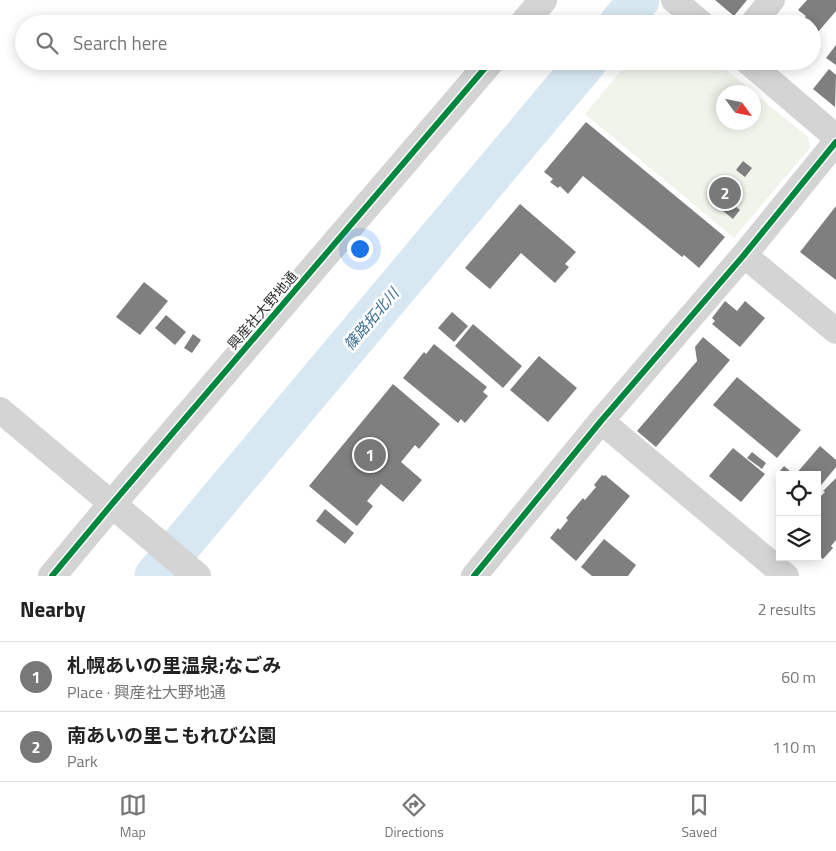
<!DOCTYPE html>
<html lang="en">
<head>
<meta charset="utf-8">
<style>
	:root { --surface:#fff; --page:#f2f2f2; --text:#222; --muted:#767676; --line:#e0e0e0; --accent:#787878 }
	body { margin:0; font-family:"Titillium Web","Noto Sans JP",sans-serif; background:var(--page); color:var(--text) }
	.controls { position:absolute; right:15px; bottom:15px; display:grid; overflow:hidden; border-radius:0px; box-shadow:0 2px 12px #0003 }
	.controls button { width:45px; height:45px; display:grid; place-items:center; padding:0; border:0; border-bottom:1px solid var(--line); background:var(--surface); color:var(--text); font:25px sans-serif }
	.compass { position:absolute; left:716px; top:85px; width:45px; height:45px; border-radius:50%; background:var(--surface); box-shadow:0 2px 12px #0003; rotate:123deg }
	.you { position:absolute; left:359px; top:248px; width:18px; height:18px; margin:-12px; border:4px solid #fff; border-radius:50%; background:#1a73e8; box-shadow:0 0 0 8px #1a73e833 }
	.badge { display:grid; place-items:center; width:32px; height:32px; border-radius:50%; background:var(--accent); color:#fff; font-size:16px; font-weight:700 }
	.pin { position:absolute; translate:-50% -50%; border:2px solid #fff; box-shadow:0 1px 5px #0006 }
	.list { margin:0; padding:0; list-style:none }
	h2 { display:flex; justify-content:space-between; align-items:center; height:65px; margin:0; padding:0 20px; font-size:21px }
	h2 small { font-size:16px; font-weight:400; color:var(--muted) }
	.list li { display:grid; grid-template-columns:32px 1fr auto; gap:15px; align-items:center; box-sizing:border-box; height:70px; padding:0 20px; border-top:1px solid var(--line) }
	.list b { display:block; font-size:19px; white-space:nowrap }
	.list p { margin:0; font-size:16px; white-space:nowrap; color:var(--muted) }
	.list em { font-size:16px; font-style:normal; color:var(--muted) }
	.icon { flex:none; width:28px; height:28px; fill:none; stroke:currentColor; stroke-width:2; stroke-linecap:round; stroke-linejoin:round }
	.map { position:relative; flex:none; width:836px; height:576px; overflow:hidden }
	.search { position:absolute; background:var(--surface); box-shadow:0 2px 12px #0003; left:15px; right:15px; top:15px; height:55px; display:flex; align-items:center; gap:12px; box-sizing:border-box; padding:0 18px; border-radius:28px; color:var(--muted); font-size:19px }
	.sheet { height:205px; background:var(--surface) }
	nav { display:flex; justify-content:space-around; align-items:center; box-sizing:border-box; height:70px; border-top:1px solid var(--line); background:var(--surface); font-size:14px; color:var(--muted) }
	nav a { display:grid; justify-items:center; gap:2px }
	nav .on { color:var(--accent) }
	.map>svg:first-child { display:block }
	.green { fill:#f0f5ec }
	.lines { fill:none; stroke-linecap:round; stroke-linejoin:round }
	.river { stroke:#d8e8f2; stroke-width:41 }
	.building { fill:#7f7f7f }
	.minor { stroke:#d4d4d4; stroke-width:26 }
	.tertiary { stroke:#d4d4d4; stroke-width:28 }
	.cycleway-casing { stroke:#fff; stroke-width:9 }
	.cycleway { stroke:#00873e; stroke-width:6 }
	.labels { text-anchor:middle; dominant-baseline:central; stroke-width:5; stroke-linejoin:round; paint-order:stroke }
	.street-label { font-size:14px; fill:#2f2f2f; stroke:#fff }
	.water-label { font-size:15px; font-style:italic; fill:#3b6f92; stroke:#fff }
</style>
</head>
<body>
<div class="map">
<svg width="836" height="576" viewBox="0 0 836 576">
	<rect width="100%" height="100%" fill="#fff"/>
	<!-- green -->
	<path class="green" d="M629,61H715L753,92H724V122H754V93L808,137L810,148L734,238L585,114Z"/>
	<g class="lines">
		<!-- river -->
		<g class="river">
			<path d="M619,24L639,0"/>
			<path d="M155,576L587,61"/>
		</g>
	</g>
	<!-- building -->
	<g class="building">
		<path d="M715,0H747L734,16Z"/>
		<path d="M807,0H836V11L818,32L812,28V24H808L803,20L806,16L798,10Z"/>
		<path d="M787,18L794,24H782Z"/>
		<path d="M836,45V65L826,58Z"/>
		<path d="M829,69L836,75L835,107L813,89Z"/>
		<path d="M586,122L725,237L699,268L684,255L682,257L583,176L568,194L560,186L558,188L550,182L553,179L544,172Z"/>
		<path d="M743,161L752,168L745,177L736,170Z"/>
		<path d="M725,198L740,210L733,219L718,207Z"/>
		<path d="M520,204L576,252L565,264L569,267L555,283L521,253L490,289L465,268Z"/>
		<path d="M836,206V280L800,252Z"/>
		<path d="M144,282L168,301L140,335L116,317Z"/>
		<path d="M725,301L737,311L745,301L765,318L740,347L712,324L715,321L712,318Z"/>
		<path d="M452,312L468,326L454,342L438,328Z"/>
		<path d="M166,315L186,332L175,345L155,328Z"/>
		<path d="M473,324L522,366L503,388L455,346Z"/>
		<path d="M193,334L201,340L192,353L184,348Z"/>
		<path d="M703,337L730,360L656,447L637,431L697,361L695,347Z"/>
		<path d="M434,344L487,387L483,392L488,396L465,423L461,419L458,423L403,378L424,352L426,354Z"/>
		<path d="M539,356L577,388L548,422L510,390Z"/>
		<path d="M737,377L801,430L777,458L713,405Z"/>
		<path d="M393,384L440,424L419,449L415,445L401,462L422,480L403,502L381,484L367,501L373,506L357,526L309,486Z"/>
		<path d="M820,446L836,460V467L817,490V475H795Z"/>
		<path d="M733,448L765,474L741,502L709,476Z"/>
		<path d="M752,452L766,463L762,469L747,458Z"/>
		<path d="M784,466L791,472L789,475H782L779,472Z"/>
		<path d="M602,475L604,476L605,475L630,496L576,561L550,538L558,528L560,530L568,520L566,518L583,498L585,500L596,487L594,485Z"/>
		<path d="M836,478V540L831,546L833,548L823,559L817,554V500L825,492L823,491Z"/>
		<path d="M325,509L354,533L345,544L316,521Z"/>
		<path d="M604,539L636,565L628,576H592L581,567Z"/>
	</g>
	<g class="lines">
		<!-- minor -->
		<g class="minor">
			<path d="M674,0L702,24"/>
			<path d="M752,24L772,0"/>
			<path d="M747,61L836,137"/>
			<path d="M744,255L836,331"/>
			<path d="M0,410L112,504"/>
			<path d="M601,421L786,576"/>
			<path d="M474,576L601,421L744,255L836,142"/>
		</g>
		<!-- tertiary -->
		<g class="tertiary">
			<path d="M523,24L543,0"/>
			<path d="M112,504L197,576"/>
			<path d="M52,576L112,504L491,61"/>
		</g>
		<defs>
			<g id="cycleway">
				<path d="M52,576L112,504L491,61"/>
				<path d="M474,576L601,421L744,255L836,142"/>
			</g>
		</defs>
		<!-- cycleway casing -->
		<use href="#cycleway" class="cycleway-casing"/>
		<!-- cycleway -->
		<use href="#cycleway" class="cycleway"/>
	</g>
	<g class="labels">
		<!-- street labels -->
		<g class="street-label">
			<text transform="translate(262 310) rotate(-49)">興産社大野地通</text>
		</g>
		<!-- water labels -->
		<g class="water-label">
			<text transform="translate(371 319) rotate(-50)">篠路拓北川</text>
		</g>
	</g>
</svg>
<div class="controls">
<button><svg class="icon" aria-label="locate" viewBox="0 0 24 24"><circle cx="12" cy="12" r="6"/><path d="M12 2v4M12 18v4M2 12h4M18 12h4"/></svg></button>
<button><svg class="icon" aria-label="layers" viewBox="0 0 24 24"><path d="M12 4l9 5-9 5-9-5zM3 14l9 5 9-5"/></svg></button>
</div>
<svg class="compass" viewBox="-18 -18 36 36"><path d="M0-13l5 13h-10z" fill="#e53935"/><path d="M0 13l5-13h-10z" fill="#767676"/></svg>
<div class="you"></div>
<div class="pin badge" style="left:370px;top:455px">1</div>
<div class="pin badge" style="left:725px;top:193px">2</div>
<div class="search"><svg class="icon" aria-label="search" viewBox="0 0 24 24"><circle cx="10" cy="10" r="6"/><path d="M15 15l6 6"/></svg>Search here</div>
</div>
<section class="sheet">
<h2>Nearby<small>2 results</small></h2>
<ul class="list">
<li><span class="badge">1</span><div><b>札幌あいの里温泉;なごみ</b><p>Place · 興産社大野地通</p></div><em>60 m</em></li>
<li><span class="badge">2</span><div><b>南あいの里こもれび公園</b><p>Park</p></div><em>110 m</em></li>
</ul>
</section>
<nav>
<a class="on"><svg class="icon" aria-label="map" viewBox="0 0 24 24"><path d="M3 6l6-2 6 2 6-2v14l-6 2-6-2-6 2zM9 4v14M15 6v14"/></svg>Map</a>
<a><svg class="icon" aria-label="directions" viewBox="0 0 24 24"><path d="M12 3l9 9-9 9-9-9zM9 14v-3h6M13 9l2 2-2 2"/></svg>Directions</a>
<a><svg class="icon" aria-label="saved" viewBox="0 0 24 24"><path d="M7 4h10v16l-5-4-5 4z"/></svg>Saved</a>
</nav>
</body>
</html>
